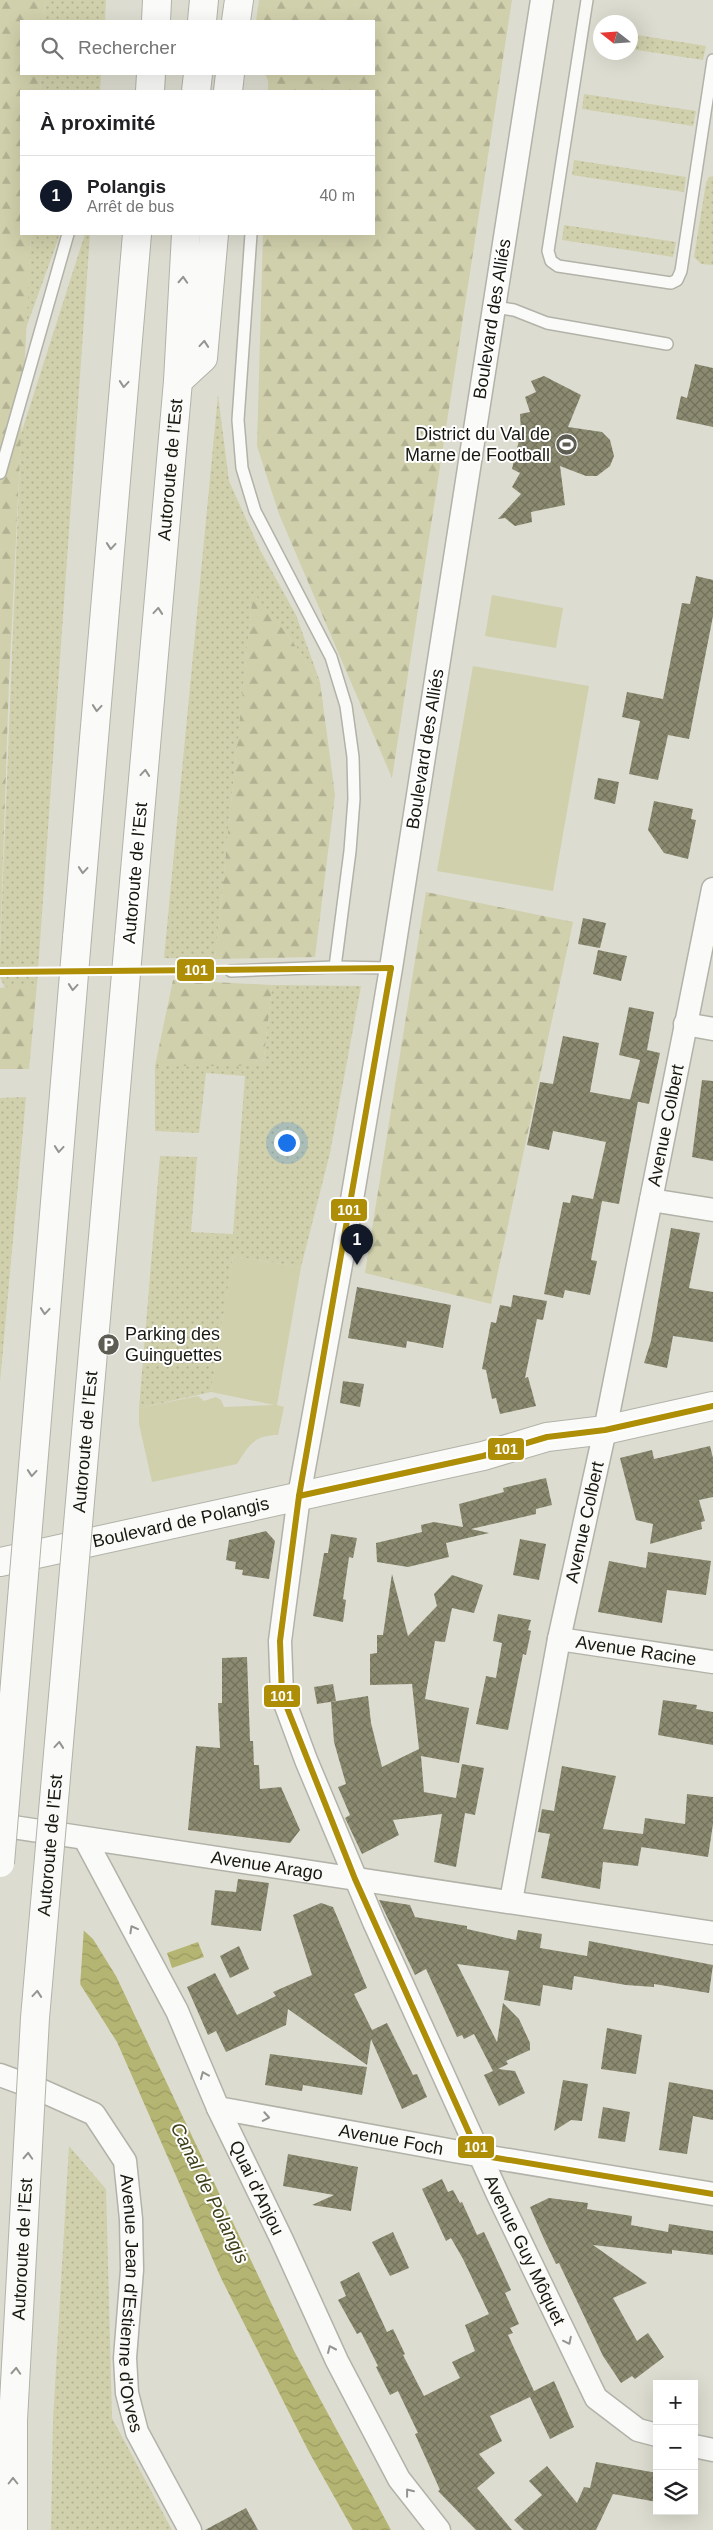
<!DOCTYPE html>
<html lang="fr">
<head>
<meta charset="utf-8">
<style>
	:root { --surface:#fff; --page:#f6f6f6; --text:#202124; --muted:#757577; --line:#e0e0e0; --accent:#111827 }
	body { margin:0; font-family:Helvetica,sans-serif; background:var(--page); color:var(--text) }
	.controls { position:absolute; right:15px; bottom:15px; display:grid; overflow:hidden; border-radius:0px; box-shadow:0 5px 20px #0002 }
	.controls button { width:45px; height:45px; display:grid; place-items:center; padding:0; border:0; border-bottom:1px solid var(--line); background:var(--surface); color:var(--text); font:25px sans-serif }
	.compass { position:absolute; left:593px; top:15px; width:45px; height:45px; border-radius:50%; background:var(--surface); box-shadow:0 5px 20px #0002; rotate:287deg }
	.you { position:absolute; left:286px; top:1142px; width:18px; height:18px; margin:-12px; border:4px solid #fff; border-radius:50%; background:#1a73e8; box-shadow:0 0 0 8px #1a73e833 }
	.badge { display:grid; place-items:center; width:32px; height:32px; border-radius:50%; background:var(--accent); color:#fff; font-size:16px; font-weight:700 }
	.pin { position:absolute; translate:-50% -41px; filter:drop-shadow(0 1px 2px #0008) }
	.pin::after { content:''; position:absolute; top:26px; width:18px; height:15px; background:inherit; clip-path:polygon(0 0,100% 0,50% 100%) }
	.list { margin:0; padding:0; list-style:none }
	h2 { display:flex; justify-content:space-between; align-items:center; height:65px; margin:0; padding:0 20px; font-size:21px }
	h2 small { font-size:16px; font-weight:400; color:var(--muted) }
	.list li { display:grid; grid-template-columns:32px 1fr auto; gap:15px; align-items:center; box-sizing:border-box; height:80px; padding:0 20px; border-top:1px solid var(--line) }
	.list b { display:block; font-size:19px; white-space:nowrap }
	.list p { margin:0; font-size:16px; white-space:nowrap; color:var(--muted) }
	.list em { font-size:16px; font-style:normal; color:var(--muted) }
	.icon { flex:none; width:28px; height:28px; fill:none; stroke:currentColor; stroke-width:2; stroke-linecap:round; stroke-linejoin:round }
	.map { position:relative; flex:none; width:713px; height:2530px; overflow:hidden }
	.search { position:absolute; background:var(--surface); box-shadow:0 5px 20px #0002; left:20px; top:20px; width:355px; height:55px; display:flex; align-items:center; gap:12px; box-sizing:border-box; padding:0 18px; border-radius:0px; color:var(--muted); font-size:19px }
	.panel { position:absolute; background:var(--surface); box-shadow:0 5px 20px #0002; left:20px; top:90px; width:355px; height:145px; border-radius:0px }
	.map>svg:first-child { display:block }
	.grass { fill:url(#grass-dots) }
	.forest { fill:url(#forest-firs) }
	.park { fill:#d0d0ac }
	.water { fill:url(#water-waves) }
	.pier { fill:#dcdcd0 }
	.building { fill:url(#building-cross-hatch) }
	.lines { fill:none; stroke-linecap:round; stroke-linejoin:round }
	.lane-casing { stroke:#b2b2a9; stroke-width:14 }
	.street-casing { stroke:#b2b2a9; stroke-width:25 }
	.secondary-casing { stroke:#b2b2a9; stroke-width:30 }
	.highway-casing { stroke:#b2b2a9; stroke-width:30 }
	.lane { stroke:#fafaf8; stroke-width:11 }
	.street { stroke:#fafaf8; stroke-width:22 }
	.secondary { stroke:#fafaf8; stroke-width:28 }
	.highway { stroke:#fafaf8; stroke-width:28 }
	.highway-bridge-casing { stroke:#b2b2a9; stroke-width:30; stroke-linecap:butt }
	.highway-bridge { stroke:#fafaf8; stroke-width:28 }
	.bus-1-casing { stroke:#fff; stroke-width:10 }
	.bus-1 { stroke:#ae8e06; stroke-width:6 }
	.oneway { stroke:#949490 }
	.labels { text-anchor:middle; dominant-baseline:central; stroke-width:4; stroke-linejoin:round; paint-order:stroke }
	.street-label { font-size:18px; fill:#181810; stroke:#fff }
	.poi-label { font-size:18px; fill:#181810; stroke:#fff; text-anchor:end }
	.water-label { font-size:19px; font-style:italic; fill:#40401b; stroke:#fff }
	.line-badge { stroke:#fff; stroke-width:2 }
	.badge-label { font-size:14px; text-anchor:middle; font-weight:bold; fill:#fff }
</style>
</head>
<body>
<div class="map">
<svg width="713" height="2530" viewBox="0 0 713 2530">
	<defs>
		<pattern id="grass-dots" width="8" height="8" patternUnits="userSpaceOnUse" patternTransform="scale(1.25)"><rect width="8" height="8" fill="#d0d0ac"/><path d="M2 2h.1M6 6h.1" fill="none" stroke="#b2b293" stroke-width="1.8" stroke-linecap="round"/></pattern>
		<pattern id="forest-firs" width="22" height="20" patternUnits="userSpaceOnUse" patternTransform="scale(1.25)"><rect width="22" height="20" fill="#d0d0ac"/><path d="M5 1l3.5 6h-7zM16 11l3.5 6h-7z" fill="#b2b293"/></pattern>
		<pattern id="water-waves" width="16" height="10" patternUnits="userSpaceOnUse" patternTransform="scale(1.25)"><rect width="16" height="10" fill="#b5b573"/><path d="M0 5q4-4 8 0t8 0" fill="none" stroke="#9b9b62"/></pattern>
		<pattern id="building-cross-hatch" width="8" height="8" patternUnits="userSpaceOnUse" patternTransform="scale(1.25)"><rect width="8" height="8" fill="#8c8b71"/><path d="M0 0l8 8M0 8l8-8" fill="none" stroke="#71715b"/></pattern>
	</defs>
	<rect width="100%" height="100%" fill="#dcdcd0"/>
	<!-- grass -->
	<g class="grass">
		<path d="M45,0H106L105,21H44Z"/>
		<path d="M631,34L706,46L703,60L631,49Z"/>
		<path d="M41,74H101L100,91H40Z"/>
		<path d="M584,94L696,111L693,126L582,109Z"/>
		<path d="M574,160L686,177L684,192L572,175Z"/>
		<path d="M713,176V265L701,264L694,257L706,183L709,177Z"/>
		<path d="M564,225L676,242L673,257L562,240Z"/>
		<path d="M31,234H60L26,328Z"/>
		<path d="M85,234H90L37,984L5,988L0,977V953L21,434Z"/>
		<path d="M218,395L229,481L260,550L296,615L320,682L290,638L253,593L215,959L164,958Z"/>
		<path d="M272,985L361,986L330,1153L301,1267L233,1256L211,1392L139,1408L160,1156L197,1157L191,1232L233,1234L245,1076L206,1073L199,1133L155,1131V1066H263Z"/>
		<path d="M26,1097L0,1382V1098Z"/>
		<path d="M69,2146L106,2189L112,2418L172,2530H51L53,2420Z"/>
	</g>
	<!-- forest -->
	<g class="forest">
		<path d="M0,0H45L44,21H21V74H41L40,91H21V234H31L9,680L0,948Z"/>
		<path d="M259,0H512L392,778L279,514L257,446L263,234H374V91H268V81L265,74H374V21H256Z"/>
		<path d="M253,592L290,638L320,682L335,795L315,957L215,959Z"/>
		<path d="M426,892L573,922L491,1304L365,1273Z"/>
		<path d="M173,980L272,985L263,1066H155Z"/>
		<path d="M37,984L29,1069H0V988Z"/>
	</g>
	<!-- park -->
	<g class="park">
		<path d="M492,595L563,608L556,648L485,636Z"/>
		<path d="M473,666L589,686L553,891L437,871Z"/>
		<path d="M233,1256L301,1267L277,1405L284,1407L278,1435C254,1435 249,1445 237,1464L152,1482L139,1424V1408L198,1396L204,1401L216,1397L221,1400L224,1407L274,1405L211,1392Z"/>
	</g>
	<!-- water -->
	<g class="water">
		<path d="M0,1888L68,1916L93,1939L116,1976L294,2351L391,2530H353L309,2452L221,2278L117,2042L59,1951Z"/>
		<path d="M198,1942L204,1957L172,1968L167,1953Z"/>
	</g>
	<!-- pier -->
	<path class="pier" d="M0,1885L69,1913L84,1927L80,1987L57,1953L0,1925Z"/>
	<!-- building -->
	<g class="building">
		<path d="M695,364L713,368V427L676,419L681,396L687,398Z"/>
		<path d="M544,376L581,395L568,427L602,432L610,440L614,456L610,466L597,476H586L560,466L565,505L531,512L532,522L515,526L505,518L498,519L521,494L512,487L520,473L512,469L521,432L520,414L530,412L525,397L536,392L531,381Z"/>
		<path d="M696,576L713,580V616L689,739L668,735L658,780L629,774L640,721L622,717L627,692L663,699L682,603L690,604Z"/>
		<path d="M598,778L619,782L615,804L594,799Z"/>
		<path d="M654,801L693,809L691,819L696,820L688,859L664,853L648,830Z"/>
		<path d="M583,918L606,923L600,948L578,944Z"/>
		<path d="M598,950L627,956L621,981L593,974Z"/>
		<path d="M629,1007L654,1012L647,1050L660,1053L649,1104L630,1100L640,1060L619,1055Z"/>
		<path d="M563,1036L599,1043L590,1092L638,1101L619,1204L602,1201L591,1260L597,1261L590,1295L565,1290L563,1298L544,1294L563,1202L570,1203L572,1195L593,1199L606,1142L553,1131L549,1150L527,1145L540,1082L553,1084Z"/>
		<path d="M702,1080L713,1081V1161L692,1157Z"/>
		<path d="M671,1228L700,1233L689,1288L713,1292V1342L673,1336L667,1368L644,1363L651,1341Z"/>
		<path d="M357,1287L451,1305L443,1348L407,1341L406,1348L348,1338Z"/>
		<path d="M513,1295L547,1301L543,1320L537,1319L525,1378L528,1377L536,1406L500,1414L496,1398L492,1399L486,1370L482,1369L491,1322L496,1323L500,1305L511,1307Z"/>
		<path d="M343,1381L364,1384L360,1407L340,1403Z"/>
		<path d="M710,1446L713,1458V1497L699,1500L705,1521L701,1522L702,1529L650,1544L653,1524L636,1520L620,1458L652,1450L654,1459Z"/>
		<path d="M546,1478L552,1505L536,1509V1514L471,1529L489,1533L446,1543L449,1557L408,1567L377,1562L376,1543L422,1532L421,1525L434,1522L463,1527L459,1504L504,1492L503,1488Z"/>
		<path d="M266,1531L275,1541L269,1579L242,1575L243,1570L235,1569L236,1562L226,1560L229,1540Z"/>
		<path d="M331,1534L357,1538L353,1558L349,1557L343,1599L346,1600L343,1622L313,1616L324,1553H328Z"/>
		<path d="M520,1539L546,1544L539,1580L513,1575Z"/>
		<path d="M648,1552L711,1561L706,1595L667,1590L662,1623L598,1612L609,1561L646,1568Z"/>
		<path d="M392,1574L408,1636L437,1606L434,1594L452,1575L483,1585L474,1613L452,1608L445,1642L435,1641L425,1699L469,1708L459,1763L421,1756L424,1792L456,1798L462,1764L484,1768L475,1815L465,1813L456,1867L434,1862L442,1814L393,1820L399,1835L362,1854L345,1818L350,1815L338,1787L346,1784L334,1742L331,1702L368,1696L371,1723L382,1767L419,1749L412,1684L370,1685V1654L377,1653V1635H383Z"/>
		<path d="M498,1614L531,1620L528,1630L531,1631L526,1655L523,1654L508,1730L476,1724L486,1676L496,1678L502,1643L493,1641Z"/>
		<path d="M247,1657L250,1741H253L254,1765H259L260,1789L281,1787L300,1830L290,1843L188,1830L196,1746L220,1748L218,1703H222V1658Z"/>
		<path d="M333,1684L336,1701L317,1704L314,1687Z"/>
		<path d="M663,1700L697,1705L696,1709L713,1712V1745L658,1735Z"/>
		<path d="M562,1766L616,1776L603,1829L643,1834L645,1818L685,1824L687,1794L713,1797V1824L708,1857L641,1847L642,1843L638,1866L603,1862L600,1889L541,1878L550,1834L538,1832L542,1809L554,1811Z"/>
		<path d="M238,1879L269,1883L261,1931L211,1925L215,1890L236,1892Z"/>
		<path d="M379,1900L410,1905L415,1917L467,1926V1929L516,1940L518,1930L542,1934L540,1948L587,1956L589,1941L713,1965L709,1993L654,1984V1987L626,1985L574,1976L572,1990L543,1985L540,2006L504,2000L509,1971L457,1964L497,2042L503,2003L519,2019L530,2043V2050L506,2061L508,2064L498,2069L515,2071L525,2093L499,2106L484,2075L493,2071L474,2034L464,2039L462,2035L457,2037L426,1969L415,1975Z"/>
		<path d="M321,1903L333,1907L367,1988L354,1994L372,2030L387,2023L413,2075L417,2074L427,2097L402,2109L371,2039L367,2065L288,2009L286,2025L226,2052L216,2031L208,2035L187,1987L215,1973L237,2015L276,1996L273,1992L312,1975L293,1915Z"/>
		<path d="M239,1946L249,1969L230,1978L220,1956Z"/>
		<path d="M607,2028L642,2035L636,2074L601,2069Z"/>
		<path d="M270,2054L367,2067L362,2095L303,2085L302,2091L265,2085Z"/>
		<path d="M563,2080L588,2084L582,2121L571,2120L554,2131Z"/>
		<path d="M669,2082L713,2090V2120L693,2116L687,2154L659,2150Z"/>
		<path d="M603,2107L630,2112L625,2142L598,2138Z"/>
		<path d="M288,2154L358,2167L351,2211L312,2205L334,2195L283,2186Z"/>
		<path d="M442,2179L448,2192L453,2190L460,2203L462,2202L477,2235L484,2232L511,2290L505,2293L519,2324L510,2328L513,2333L508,2335L534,2391L554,2381L574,2427L550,2439L530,2397L490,2416L502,2441L479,2454L495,2473L477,2488L512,2530H476L438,2491L440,2490L415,2434L418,2433L398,2391L390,2395L376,2367L378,2366L361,2332L357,2334L338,2300L346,2296L340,2282L359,2272L387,2332L393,2329L405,2354L403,2355L424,2396L460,2378L452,2362L475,2351L465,2325L489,2314L463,2259L451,2238L446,2241L422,2189Z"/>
		<path d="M549,2198L588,2203L587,2209L632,2216L631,2225L668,2232L669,2224L713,2231V2255L672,2250V2254L593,2245L647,2283L613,2298L637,2341L648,2333L664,2357L635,2379L632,2376L621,2383L603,2356L559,2263L556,2264L544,2239L530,2207Z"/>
		<path d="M393,2232L409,2268L390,2276L372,2242Z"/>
		<path d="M596,2462L657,2473V2502L613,2494L596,2530H524L514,2520L542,2495L529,2481L547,2466L577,2503L584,2487L590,2488Z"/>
		<path d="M246,2508L258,2530H205Z"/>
	</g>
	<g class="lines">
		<defs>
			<g id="lane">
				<path d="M587,0L548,251L551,261L558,266L671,283L677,280L681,271L713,60"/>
				<path d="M251,234L238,420L242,468L255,511L331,657L346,706L353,757L354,799L350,851L335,967"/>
				<path d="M494,307L514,310L547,323L667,344"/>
				<path d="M0,473L68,234"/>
				<path d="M231,971L335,967L391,968"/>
			</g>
			<g id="street">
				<path id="s1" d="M542,0L391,968L342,1259L299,1496L280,1641L282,1695L306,1760L374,1922L498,2195L596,2398L638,2430L657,2435"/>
				<path d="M685,1024L713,1029"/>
				<path d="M651,1200L713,1210"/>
				<path id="s2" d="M559,1639L713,1662"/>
				<path id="s3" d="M0,1825L713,1933"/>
				<path id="s4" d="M85,1839L177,2011L218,2108L282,2240L337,2361L399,2479L439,2530"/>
				<path id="s5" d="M511,1901L559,1639L605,1430L713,889"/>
				<path id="s6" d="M0,2075L38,2089L94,2114L125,2161L131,2219L132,2270L125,2358L127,2393L137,2432L190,2530"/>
				<path id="s7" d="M218,2108L454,2151L713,2194"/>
				<path d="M694,2446L713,2450"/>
			</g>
			<g id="secondary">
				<path id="s8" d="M0,1562L483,1456L547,1437L605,1430L713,1406"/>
			</g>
			<g id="highway">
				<path d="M156,21L157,0"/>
				<path d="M202,21L204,0"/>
				<path d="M236,21L239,0"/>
				<path d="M150,91L151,74"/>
				<path d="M196,91L198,74"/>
				<path d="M228,91L230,74"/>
				<path d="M178,381L203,358L214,234"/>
				<path d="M77,938L137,234"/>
				<path id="s9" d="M129,939L178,381L186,234"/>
				<path d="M13,2530V2420"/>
			</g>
		</defs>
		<!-- lane casing -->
		<use href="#lane" class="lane-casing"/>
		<!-- street casing -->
		<use href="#street" class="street-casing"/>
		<!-- secondary casing -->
		<use href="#secondary" class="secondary-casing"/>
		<!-- highway casing -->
		<use href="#highway" class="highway-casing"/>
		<!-- lane -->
		<use href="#lane" class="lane"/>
		<!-- street -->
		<use href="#street" class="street"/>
		<!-- secondary -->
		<use href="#secondary" class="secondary"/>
		<!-- highway -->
		<use href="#highway" class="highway"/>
		<defs>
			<g id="highway-bridge">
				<path d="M0,1863L77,938"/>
				<path id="s10" d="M13,2420L35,2018L129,939"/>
			</g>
		</defs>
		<!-- highway-bridge casing -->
		<use href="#highway-bridge" class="highway-bridge-casing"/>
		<!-- highway-bridge -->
		<use href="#highway-bridge" class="highway-bridge"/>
		<defs>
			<g id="bus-1">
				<path d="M391,968L299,1496L280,1641L282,1695L355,1879L479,2155L713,2194"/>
				<path d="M0,972L391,968"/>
				<path d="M299,1496L483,1456L547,1437L605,1430L713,1406"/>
			</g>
		</defs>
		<!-- bus-1 casing -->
		<use href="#bus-1" class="bus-1-casing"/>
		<!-- bus-1 -->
		<use href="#bus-1" class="bus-1"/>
	</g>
	<!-- one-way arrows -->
	<defs><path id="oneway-chevron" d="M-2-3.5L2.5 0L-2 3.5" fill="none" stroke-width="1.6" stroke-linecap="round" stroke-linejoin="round" transform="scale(1.25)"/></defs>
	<g class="oneway">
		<use href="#oneway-chevron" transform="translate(183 280) rotate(-87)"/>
		<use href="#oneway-chevron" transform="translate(204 344) rotate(-85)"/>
		<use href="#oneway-chevron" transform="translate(124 384) rotate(95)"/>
		<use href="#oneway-chevron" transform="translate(111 546) rotate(95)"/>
		<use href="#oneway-chevron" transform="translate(158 611) rotate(-85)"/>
		<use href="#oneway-chevron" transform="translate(97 708) rotate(95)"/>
		<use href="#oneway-chevron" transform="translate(145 773) rotate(-85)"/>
		<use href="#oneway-chevron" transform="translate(83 870) rotate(95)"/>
		<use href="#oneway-chevron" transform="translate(73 987) rotate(95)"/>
		<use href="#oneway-chevron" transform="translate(59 1149) rotate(95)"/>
		<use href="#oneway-chevron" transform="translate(45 1311) rotate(95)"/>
		<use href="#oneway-chevron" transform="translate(32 1473) rotate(95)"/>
		<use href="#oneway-chevron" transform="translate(59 1745) rotate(-85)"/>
		<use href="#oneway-chevron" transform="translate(133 1929) rotate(-119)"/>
		<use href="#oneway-chevron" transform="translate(37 1994) rotate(-85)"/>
		<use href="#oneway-chevron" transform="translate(204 2075) rotate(-113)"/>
		<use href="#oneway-chevron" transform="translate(266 2117) rotate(10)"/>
		<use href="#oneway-chevron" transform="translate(28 2156) rotate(-87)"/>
		<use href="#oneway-chevron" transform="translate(568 2341) rotate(64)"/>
		<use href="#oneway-chevron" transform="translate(331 2349) rotate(-114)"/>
		<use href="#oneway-chevron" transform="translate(16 2371) rotate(-87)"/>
		<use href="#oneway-chevron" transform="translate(13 2481) rotate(-90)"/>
		<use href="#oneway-chevron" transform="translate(409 2492) rotate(-128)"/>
	</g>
	<!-- icons -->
	<defs>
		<symbol id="stadium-disc" viewBox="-11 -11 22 22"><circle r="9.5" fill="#5d5d53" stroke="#fff"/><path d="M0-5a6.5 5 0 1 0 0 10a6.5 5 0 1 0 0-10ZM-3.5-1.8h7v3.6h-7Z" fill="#fff"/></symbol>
		<symbol id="parking-disc" viewBox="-11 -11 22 22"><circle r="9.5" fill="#5d5d53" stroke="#fff"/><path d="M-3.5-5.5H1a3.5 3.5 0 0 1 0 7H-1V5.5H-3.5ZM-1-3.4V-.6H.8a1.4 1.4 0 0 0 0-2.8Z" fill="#fff"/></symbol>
	</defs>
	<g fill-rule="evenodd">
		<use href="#stadium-disc" x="554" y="432" width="25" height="25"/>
		<use href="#parking-disc" x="96" y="1332" width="25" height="25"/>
	</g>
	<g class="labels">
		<!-- street labels -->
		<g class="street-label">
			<text transform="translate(492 319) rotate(-81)">Boulevard des Alliés</text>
			<text stroke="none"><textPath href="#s9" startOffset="471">Autoroute de l’Est</textPath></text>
			<text transform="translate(425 749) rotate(-81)">Boulevard des Alliés</text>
			<text transform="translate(135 873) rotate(-85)">Autoroute de l’Est</text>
			<text stroke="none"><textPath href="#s5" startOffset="791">Avenue Colbert</textPath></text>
			<text stroke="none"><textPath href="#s10" startOffset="981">Autoroute de l’Est</textPath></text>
			<text stroke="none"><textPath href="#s5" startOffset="386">Avenue Colbert</textPath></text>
			<text stroke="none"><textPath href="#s8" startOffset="185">Boulevard de Polangis</textPath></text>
			<text stroke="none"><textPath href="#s2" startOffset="78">Avenue Racine</textPath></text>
			<text stroke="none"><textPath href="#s10" startOffset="576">Autoroute de l’Est</textPath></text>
			<text stroke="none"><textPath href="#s3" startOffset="270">Avenue Arago</textPath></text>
			<text stroke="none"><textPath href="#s7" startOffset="176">Avenue Foch</textPath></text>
			<text stroke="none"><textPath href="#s4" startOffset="389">Quai d'Anjou</textPath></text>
			<text stroke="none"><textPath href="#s10" startOffset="171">Autoroute de l’Est</textPath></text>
			<text stroke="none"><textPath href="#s1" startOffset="2322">Avenue Guy Môquet</textPath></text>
			<text stroke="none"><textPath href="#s6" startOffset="301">Avenue Jean d'Estienne d'Orves</textPath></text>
		</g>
		<!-- poi labels -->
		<g class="poi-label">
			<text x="550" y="434">District du Val de<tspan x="550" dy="21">Marne de Football</tspan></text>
			<text x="125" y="1334" text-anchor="start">Parking des<tspan x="125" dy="21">Guinguettes</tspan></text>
		</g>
		<!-- water labels -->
		<g class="water-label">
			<text transform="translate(210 2193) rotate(64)">Canal de Polangis</text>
		</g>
	</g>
	<g class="line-badge">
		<rect x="176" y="958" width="39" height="24" rx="5" fill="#ae8e06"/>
		<rect x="330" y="1198" width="38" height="24" rx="5" fill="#ae8e06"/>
		<rect x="487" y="1437" width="38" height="24" rx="5" fill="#ae8e06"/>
		<rect x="263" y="1684" width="38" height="24" rx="5" fill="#ae8e06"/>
		<rect x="457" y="2135" width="38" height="24" rx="5" fill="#ae8e06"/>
	</g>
	<g class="badge-label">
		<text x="196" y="975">101</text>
		<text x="349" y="1215">101</text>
		<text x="506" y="1454">101</text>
		<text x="282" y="1701">101</text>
		<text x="476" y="2152">101</text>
	</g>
</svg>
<div class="controls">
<button>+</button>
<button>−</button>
<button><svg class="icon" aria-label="layers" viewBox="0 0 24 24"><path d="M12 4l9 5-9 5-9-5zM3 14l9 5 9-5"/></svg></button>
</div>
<svg class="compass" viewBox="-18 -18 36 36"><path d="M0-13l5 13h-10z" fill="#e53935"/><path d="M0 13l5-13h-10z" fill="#757577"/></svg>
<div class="you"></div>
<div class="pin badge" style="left:357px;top:1265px">1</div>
<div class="search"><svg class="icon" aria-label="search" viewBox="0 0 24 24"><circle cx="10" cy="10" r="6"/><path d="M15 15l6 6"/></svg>Rechercher</div>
<section class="panel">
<h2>À proximité<small></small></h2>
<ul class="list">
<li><span class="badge">1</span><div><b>Polangis</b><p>Arrêt de bus</p></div><em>40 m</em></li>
</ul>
</section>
</div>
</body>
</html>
